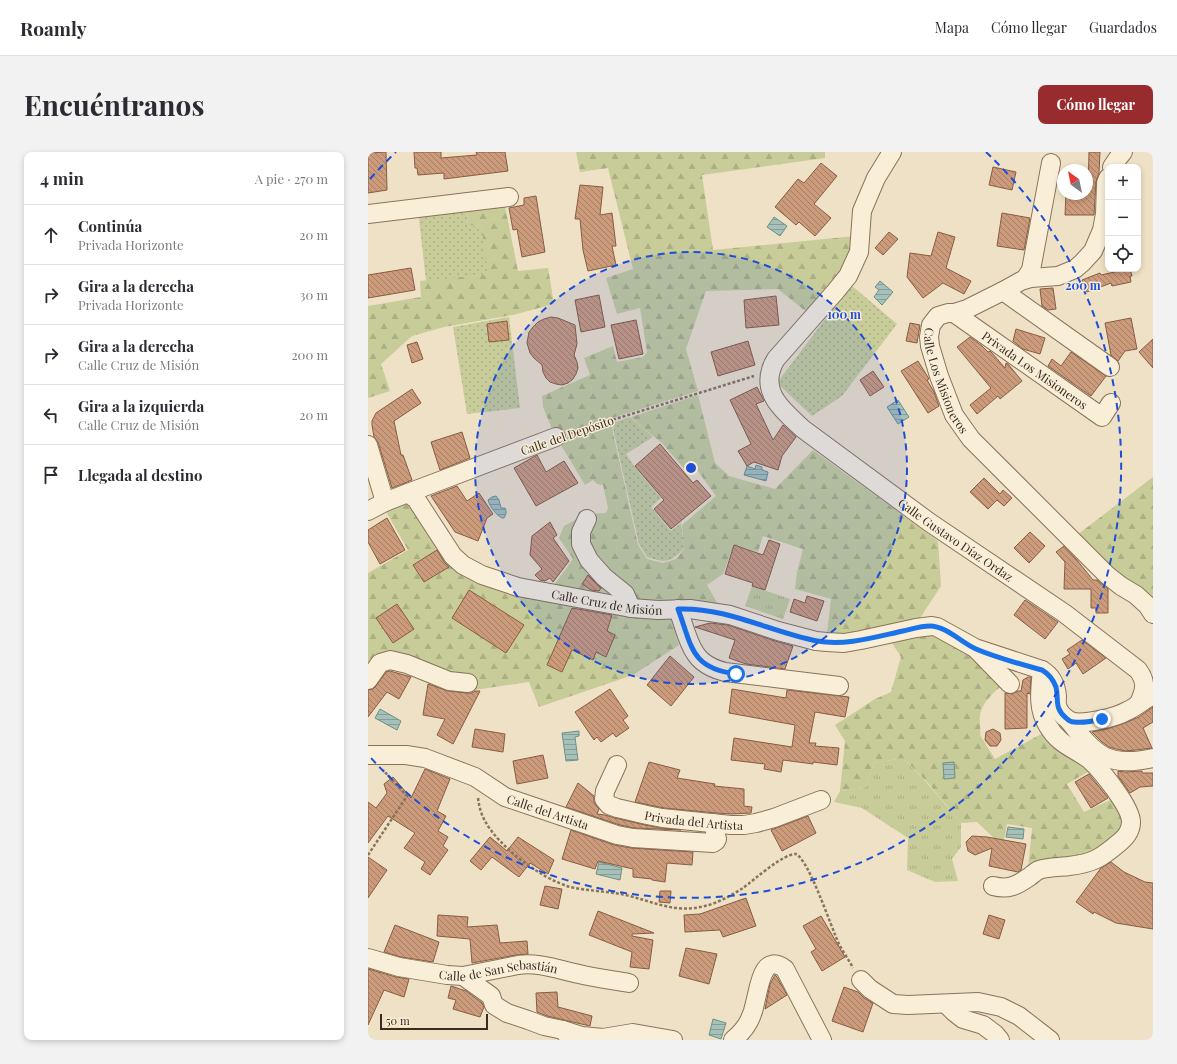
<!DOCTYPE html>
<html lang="es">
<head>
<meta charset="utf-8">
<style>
	:root { --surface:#fff; --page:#f2f2f3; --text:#2b2b33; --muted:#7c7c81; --line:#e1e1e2; --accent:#982b2d }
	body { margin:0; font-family:"Playfair Display",serif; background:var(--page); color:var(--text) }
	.controls { position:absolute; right:12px; top:12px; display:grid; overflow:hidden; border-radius:8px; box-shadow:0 2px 6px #0003 }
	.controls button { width:36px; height:36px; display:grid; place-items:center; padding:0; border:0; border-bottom:1px solid var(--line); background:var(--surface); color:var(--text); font:20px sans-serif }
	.compass { position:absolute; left:689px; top:12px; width:36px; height:36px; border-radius:50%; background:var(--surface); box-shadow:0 2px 6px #0003; rotate:327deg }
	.scale { position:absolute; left:12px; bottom:10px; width:108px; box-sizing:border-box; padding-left:4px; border:2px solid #392b1f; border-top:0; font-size:11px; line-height:14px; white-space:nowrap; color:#392b1f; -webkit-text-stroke:3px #f6ebd4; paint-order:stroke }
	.stop { position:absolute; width:12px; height:12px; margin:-9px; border:3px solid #1a73e8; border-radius:50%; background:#fff }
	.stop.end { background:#1a73e8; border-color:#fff; box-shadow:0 1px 4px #0008 }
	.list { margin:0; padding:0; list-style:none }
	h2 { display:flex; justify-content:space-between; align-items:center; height:52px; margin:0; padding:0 16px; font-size:17px }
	h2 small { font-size:13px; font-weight:400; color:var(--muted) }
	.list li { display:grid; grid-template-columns:26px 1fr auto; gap:12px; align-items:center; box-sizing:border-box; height:60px; padding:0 16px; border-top:1px solid var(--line) }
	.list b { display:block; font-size:15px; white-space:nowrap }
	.list p { margin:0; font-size:13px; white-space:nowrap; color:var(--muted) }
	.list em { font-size:13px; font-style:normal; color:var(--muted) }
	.icon { flex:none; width:22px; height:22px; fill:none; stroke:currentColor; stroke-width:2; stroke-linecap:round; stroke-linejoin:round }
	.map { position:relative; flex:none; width:785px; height:888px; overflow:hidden; border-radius:8px }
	header { display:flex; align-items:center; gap:24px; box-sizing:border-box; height:56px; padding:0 20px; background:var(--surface); border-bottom:1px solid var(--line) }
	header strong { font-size:19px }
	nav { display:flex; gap:22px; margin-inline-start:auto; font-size:14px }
	.intro { display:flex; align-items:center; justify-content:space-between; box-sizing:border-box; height:96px; padding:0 24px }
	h1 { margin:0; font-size:28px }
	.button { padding:10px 18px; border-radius:8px; background:var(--accent); color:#fff; font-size:14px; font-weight:700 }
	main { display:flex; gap:24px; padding:0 24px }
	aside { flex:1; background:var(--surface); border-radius:8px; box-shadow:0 2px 6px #0003 }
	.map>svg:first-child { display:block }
	.grass { fill:url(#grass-tufts) }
	.forest { fill:url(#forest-firs) }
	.garden { fill:url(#garden-dots) }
	.water { fill:url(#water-rules); stroke:#6d9087 }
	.building { fill:url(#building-back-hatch); stroke:#885c41 }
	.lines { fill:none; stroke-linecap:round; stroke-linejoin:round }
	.minor-casing { stroke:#89735b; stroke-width:20 }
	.path { stroke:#89735b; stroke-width:2.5; stroke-dasharray:3 2; stroke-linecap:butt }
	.minor { stroke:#f9eed8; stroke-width:18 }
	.route { stroke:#1a73e8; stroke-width:5 }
	.ring { fill:none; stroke:#1d4ed8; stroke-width:2; stroke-dasharray:7 5 }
	.labels { text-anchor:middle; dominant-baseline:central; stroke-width:3; stroke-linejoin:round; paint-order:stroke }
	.street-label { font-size:12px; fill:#392b1f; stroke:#f6ebd4 }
	.centre { fill:#1d4ed8; stroke:#f6ebd4; stroke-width:2 }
	.ring-label { font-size:12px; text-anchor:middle; font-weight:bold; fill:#1d4ed8; stroke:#f6ebd4; stroke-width:3; stroke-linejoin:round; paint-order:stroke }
</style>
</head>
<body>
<header>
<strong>Roamly</strong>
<nav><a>Mapa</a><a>Cómo llegar</a><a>Guardados</a></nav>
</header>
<div class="intro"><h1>Encuéntranos</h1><a class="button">Cómo llegar</a></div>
<main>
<aside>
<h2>4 min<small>A pie · 270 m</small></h2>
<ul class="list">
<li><svg class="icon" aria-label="ahead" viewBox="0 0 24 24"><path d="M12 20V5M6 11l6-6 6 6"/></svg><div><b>Continúa</b><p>Privada Horizonte</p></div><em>20 m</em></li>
<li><svg class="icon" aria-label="right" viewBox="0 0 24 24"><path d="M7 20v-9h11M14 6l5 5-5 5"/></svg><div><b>Gira a la derecha</b><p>Privada Horizonte</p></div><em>30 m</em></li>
<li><svg class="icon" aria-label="right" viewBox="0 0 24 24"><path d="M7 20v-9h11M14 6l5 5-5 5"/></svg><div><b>Gira a la derecha</b><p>Calle Cruz de Misión</p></div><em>200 m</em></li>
<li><svg class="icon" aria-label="left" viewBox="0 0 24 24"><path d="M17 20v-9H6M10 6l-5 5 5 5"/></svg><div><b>Gira a la izquierda</b><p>Calle Cruz de Misión</p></div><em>20 m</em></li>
<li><svg class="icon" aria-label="arrive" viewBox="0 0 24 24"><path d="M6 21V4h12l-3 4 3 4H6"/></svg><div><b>Llegada al destino</b></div></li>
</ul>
</aside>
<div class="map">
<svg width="785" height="888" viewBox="0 0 785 888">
	<defs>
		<pattern id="grass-tufts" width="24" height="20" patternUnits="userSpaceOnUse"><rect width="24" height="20" fill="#c7cc98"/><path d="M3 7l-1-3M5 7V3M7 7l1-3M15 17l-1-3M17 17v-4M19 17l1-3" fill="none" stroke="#acaf83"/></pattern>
		<pattern id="forest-firs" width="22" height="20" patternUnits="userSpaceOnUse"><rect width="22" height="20" fill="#c7cc98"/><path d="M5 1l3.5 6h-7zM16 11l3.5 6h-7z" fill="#acaf83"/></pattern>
		<pattern id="garden-dots" width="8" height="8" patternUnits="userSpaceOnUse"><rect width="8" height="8" fill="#c7cc98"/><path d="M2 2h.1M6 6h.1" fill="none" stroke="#acaf83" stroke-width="1.8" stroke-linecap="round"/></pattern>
		<pattern id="water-rules" width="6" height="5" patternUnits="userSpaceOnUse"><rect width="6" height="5" fill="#a6c1b9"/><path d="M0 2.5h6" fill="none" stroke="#889d96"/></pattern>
		<pattern id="building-back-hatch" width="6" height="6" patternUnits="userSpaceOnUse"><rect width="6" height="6" fill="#cc9b7b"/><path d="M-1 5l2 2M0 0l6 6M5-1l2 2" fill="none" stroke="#a77f64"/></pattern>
	</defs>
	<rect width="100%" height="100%" fill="#eee1c5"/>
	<!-- grass -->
	<g class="grass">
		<path d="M384,434L422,447L415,467L377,454Z"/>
		<path d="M535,606L559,631L593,671V695L584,707L590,729L567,730L539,718L540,686L494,656L466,650L472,639L497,636L506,611Z"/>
	</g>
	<!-- forest -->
	<g class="forest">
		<path d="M208,0H457V6L334,23L345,98L487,84L477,120L441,162L410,137L338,139L318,197L330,239L187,284L175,255L174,244L222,223L216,206L245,194L249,210L275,205L279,200L272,156L249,162L238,126L265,117L240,16L212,20Z"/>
		<path d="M136,49L150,119L180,116L186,152L145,163L76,175L44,184L13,212L22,239L0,246V154L53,145L52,129L119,122L113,73L100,74L99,53Z"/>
		<path d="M330,243L347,311L361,324L407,337L445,298L570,389L573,434L552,466L493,479L480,481H459L463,447L427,437L429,420L435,397L395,384L390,400L366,393L355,422L339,433L351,454L289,453L186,433L205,407L191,386L196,374L218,362L238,361L240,356L235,333L229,332L225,328L217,333L190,288L244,271L245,281L270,393L279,407L295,411L308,407L316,397L314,373L348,344L327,315L319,320L294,291L275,276L263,265Z"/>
		<path d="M785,325V450L756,429L709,383Z"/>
		<path d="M40,348L81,409L303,466L311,493L265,523L171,555L161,530L99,539L60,531L45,522L18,511L0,510V421L40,398L16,356Z"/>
		<path d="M565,483L598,498L635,532C626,541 614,550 612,563C611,570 613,576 612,583L627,607L675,581L708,608L720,620L699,632L716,660L747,646L760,666L736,700L660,717L664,676L639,672L636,688L626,686L609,670L593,671L560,631L535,606L506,611L497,636L472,639L477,589L467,573L507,547L523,540L533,505L524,491L553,484Z"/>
	</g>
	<!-- garden -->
	<g class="garden">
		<path d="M99,53L100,74L113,73L120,122L58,129L50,58Z"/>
		<path d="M483,133L529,172L474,244L444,264L409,231Z"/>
		<path d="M141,165L152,256L99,262L85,175Z"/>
		<path d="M262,265L285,285L258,302L266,314L293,346L283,355L303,379L313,371L316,396C303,411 298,411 279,405L271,392L246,281L245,271Z"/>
	</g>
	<!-- water -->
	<g class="water">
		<path d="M406,65L419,74L412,84L399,75Z"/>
		<path d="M512,129L525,140L514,153L506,145L511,138L507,135Z"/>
		<path d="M530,248L541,265L530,272L519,255Z"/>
		<path d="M388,313L394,315V318L400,320L398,329L376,323L379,314L387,317Z"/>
		<path d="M128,344L131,348L133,356H137C139,360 138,362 136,366H134C128,363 122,355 120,348L124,345Z"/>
		<path d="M12,557L33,569L29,578L7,566Z"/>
		<path d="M211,579V584L207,585L210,608L198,609L194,581Z"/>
		<path d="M586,610L587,626L576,627L575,611Z"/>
		<path d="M640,675L656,677L655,687L638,685Z"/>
		<path d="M231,710L254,716L252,728L228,722Z"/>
		<path d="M345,867L358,871L353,887L341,883Z"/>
	</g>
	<!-- building -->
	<g class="building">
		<path d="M18,0L19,38L0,41V1Z"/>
		<path d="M46,0H73V6L109,3L108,0H137L140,19L76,27V21L50,23L49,16H47Z"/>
		<path d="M721,0H732L731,21L728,30L726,63H697L698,42H719V39H720Z"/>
		<path d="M453,11L469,24L446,52L463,66L447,84L431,70L428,73L407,55L430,27L436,31Z"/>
		<path d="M625,15L648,20L644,38L621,33Z"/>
		<path d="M212,33L235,35L232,63L244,61L248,94H244L248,113L220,119L215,98L212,67H207Z"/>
		<path d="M168,44L177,100L154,105L149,77L145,78L141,56L156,53V46Z"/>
		<path d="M634,61L662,66L656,98L629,94Z"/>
		<path d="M521,80L530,87L515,103L507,96Z"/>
		<path d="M570,80L587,85L578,116L603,129L596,142L575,131L555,146L539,125L542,101L563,104Z"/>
		<path d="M43,116L47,138L0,146V123Z"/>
		<path d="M760,117H762L764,124H762L763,130L744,134L743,131L719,140L714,128L732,121L733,123Z"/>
		<path d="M685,136L688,157L680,158L674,154L672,137Z"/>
		<path d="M231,143L237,175L213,180L207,148Z"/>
		<path d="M408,144L411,173L378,176L376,148Z"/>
		<path d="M183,165L190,166L207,173L209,192L206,203L209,210L210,216L208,222L205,227L200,231L194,233L188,232L182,230L178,226L175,220L174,213L166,206L162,201L159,191L161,180L165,175L170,170L176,167Z"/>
		<path d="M763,166L769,197L757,199L750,209L743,203L737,171Z"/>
		<path d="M268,168L275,202L251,207L243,173Z"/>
		<path d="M139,169L141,188L121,190L119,172Z"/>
		<path d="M542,171L552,173L549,191L538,189Z"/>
		<path d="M648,177L677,186L672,202L655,197L645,189Z"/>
		<path d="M602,185L614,194L620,200L622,199L624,201L637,216L638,211L640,212L654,229L632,247L630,244L609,262L602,253L623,236L589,195Z"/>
		<path d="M785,187V216L771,200Z"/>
		<path d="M380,189L387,213L350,224L343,200Z"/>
		<path d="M49,190L55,207L44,211L39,193Z"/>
		<path d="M703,200L738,224L723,244L680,214L684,207L693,214Z"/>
		<path d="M550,209L561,227L559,228L566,240L571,254L560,261L533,219Z"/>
		<path d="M505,219L516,235L502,244L492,228Z"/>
		<path d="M389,235L396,249L388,252L405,288L415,273L428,285L414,304L410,318L386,310L379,314L370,299L383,292L362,248Z"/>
		<path d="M44,237L53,251L26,269L33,303H35L44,328L24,336L10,290L6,285L4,273V269L8,261Z"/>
		<path d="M94,280L102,306L72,318L63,290Z"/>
		<path d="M292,292L325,331L329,328L343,344L303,377L286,357L296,348L267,314Z"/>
		<path d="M169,303L178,320L196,309L210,331L168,354L146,316Z"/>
		<path d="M616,326L632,342L635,338L644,346L636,354L629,348L620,357L602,340Z"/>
		<path d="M89,334L99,349L111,341L125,362L119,366L110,389L87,380L63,344Z"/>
		<path d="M19,366L37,398L12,412L0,390V378Z"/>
		<path d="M182,370L189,383L185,386L201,409L185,430L182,426L177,429L172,428L167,423L174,417L162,403L164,384Z"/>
		<path d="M662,380L677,394L661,411L646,396Z"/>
		<path d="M401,388L412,392L397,438L384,434L385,431L357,422L366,393L395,403Z"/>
		<path d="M696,394L708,407L725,428H729L740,437V461H728V456H723V437H696L697,410L688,400Z"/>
		<path d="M69,398L76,410L81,415L56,430L45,413Z"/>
		<path d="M220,423L233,436L231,439L223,438L214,432Z"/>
		<path d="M101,438L156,473L138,501L84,466Z"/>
		<path d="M439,444L456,449L449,469L422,460L426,447L437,451Z"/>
		<path d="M657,448L690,470L677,487L646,463Z"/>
		<path d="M29,452L46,477L25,491L8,466Z"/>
		<path d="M204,456L244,463L239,479L247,483L238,505L228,500L225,508L204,498L194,520L179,513Z"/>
		<path d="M342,471L360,473L407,489L425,494L417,517L378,512L361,506L367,488L327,475Z"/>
		<path d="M714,488L738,506L715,522L708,511L700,517L694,507L702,502L699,498Z"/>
		<path d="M302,504L326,525L303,554L279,533Z"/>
		<path d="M22,519L43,525L31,547L19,540L0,565V538L5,537L8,534L18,520Z"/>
		<path d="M660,525H663L662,542L659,541V576L637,577V541L644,542L650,539H653L655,528Z"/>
		<path d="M60,532L80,539L99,541H104L107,539H112L85,592L69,583L77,567L55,563Z"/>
		<path d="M242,537L260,564L255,568L261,576L248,585L245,581L233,590L229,585L226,588L207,560Z"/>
		<path d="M364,537L418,546L419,538L481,545L477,565L447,560L441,591H448L447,594L471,596L469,613L445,610V612L415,608L413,620L396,617L397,612L363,608L366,586L424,595L427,573L361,561Z"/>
		<path d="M785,555V570L775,576L784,596L768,598L757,599L748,597L741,595L734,590L724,580L742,576L757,571L771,565Z"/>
		<path d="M107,577L137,582L135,600L104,595Z"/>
		<path d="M625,577L632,581L633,588L629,594H622L617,588L618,580Z"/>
		<path d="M175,603L180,626L149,632L145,609Z"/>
		<path d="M281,610L312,618L309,626L347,632L346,634L376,637V654L384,655L383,661L364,662L348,661L296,656L267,650Z"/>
		<path d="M57,617L82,627L69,659L78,664L70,679L80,685L75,694L80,698L62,723L53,717L57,710L36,696L47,681L20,664L0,691V650L8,656L19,641L16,632L25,625L43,646Z"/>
		<path d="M750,619L757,620L774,619V621H785V634L772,635L762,641L750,624Z"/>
		<path d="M721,622L740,646L723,656L707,630Z"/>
		<path d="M210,631L226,644V650L231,657L229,662L237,663L247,666L277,673L293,676L313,678L266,676L252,673L198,655Z"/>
		<path d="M440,664L448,681L414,699L403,678Z"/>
		<path d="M203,678L246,693L263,696L325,700L324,713L299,711L297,730L284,728V727L265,725V717L230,709L227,717L194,707Z"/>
		<path d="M604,684L619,685L658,692L653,718L650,720L621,714L624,696L607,703L600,699L598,690Z"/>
		<path d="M122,685L139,699L150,685L186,708L180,722L162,711L151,725L124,705L113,718L102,709Z"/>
		<path d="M0,705L19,718L0,746Z"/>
		<path d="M743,710L756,720L777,730L785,731V777L748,771L726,760L725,762L708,750L733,716Z"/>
		<path d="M177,734L194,737L190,757L172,753Z"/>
		<path d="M292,739H303L302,751L291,750Z"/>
		<path d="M378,746L388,774L355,785L352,778L317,780L316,763L332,762Z"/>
		<path d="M230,759L286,781L264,782V784L285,788L281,817L262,815L264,800L221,783Z"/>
		<path d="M70,763L100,765L99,775L129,773L132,791L159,789L160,802L148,803L104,811L102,787L69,784Z"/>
		<path d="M621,763L637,768L631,787L615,782Z"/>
		<path d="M453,764L477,805L454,819L443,800L448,797L435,774Z"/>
		<path d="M27,773L71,790L65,810L33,805L16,800Z"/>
		<path d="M318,796L349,802L341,832L311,824Z"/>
		<path d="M0,817L28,825L41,827L36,845L16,838L0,873Z"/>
		<path d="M407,823L409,825L419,843L397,857L402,832Z"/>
		<path d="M83,834L98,839L114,851L116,855L112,865L85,857L88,848L80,846Z"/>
		<path d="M476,835L490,840L496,846L505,851L495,880L464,869Z"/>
		<path d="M189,840L190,855L224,864L222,874L179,864L169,860L168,841Z"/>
	</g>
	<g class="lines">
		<defs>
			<g id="minor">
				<path id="s1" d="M524,0L508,26L494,59L491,100L480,124L467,140L408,207C406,210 404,214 403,218C395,244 418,261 435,277L561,370L696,461L770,518C779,530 777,538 771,551"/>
				<path d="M744,15L750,6L755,0"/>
				<path id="s2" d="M740,26L738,31L737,62L734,78L725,99L714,111L707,117L690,124L663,126L653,129L635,139L599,157L586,161H580L570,164L563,173L561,185L562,194L571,224L586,263L603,287L739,423L753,434L768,443L779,453L785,462"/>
				<path d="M0,62L141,45"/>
				<path d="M657,127L663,118L683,11"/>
				<path d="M635,139L742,215"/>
				<path id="s3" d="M586,161L734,265L743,251"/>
				<path d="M0,293L17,350"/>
				<path id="s4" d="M40,341L48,347L85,404L95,413L114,423L150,435L263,456L290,458L322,457L362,463L410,479L448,489L459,490L476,491L493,488L548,476L564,474L569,475L607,496L674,518C684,524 688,533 689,544C689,548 688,552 690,556C692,562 699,568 705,570C718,572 747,566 759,559C768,555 776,548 785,543"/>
				<path d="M0,359L17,350L40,341L188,285"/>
				<path d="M219,367L213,380V392L221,408L236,425L257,442L263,456"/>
				<path d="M310,457C316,473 321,498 334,509C341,515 349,518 357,520L471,534"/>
				<path d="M609,498L642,532"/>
				<path d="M0,528L12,511L22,508L39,512L81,529L100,531"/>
				<path d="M701,569C728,603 739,616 785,606"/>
				<path id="s5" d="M0,603H38L57,606L107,625L137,645L249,683L265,686L345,691L348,689L349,687L345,671"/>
				<path id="s6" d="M249,613L237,639L236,647L241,653L249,656L279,663L294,666L363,673H376L388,671L406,666L453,648"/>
				<path d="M625,734C640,738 648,734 661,725C664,723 668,719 671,718C678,715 694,715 701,714C726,711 733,706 752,690C758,685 763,679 763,670C763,655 733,618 722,608C706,596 691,593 680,574C669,557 672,538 674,518"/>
				<path id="s7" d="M0,806L31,815L79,823L95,824L150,813C171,810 191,818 211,822C228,826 244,828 261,831"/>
				<path d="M95,824L123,844L126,853L139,861L160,868L176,874L195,878L203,888"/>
				<path d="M493,828L502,837L525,852L540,853L610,850L633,855L651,864L682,888"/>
				<path d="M578,852L586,860L595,867L615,873L627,882L632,888"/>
				<path d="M195,878L214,884L235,886L265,881L305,888"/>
				<path d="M365,888C371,883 377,877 381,869C384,863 386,857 387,851C391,837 394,799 417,817L454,888"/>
			</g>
		</defs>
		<!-- minor casing -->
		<use href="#minor" class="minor-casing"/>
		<!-- path -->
		<g class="path">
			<path d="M202,281L386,224"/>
			<path d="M110,646C111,654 113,662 117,669C131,695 174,727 202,735C220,739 239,739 257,743C285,749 306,762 337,754C350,751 364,743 375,736C386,728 416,701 428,702C441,708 463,775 471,792C475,800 481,808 485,816"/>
			<path d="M0,703L39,644L15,618"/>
		</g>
		<!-- minor -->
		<use href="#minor" class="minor"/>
	</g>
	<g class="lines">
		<!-- route -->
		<path class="route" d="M368,522C322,516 324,494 310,457C359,455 402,480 449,489C478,494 507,485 535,479C544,477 553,474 562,474C578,474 594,491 608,497C629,506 652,512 674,518C681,522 685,527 688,535C691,548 686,556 698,566C700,568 703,570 706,570C715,571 726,569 734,567"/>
	</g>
	<!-- distance rings -->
	<circle cx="323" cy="316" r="216" fill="#1d4ed8" fill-opacity=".12"/>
	<g class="ring">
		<circle cx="323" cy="316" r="216"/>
		<path d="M2 27A432 432 0 0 1 28 0M618 0A432 432 0 1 1 2 605"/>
	</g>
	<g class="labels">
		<!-- street labels -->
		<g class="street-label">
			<text stroke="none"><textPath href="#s3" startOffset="99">Privada Los Misioneros</textPath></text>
			<text stroke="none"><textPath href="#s2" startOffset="318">Calle Los Misioneros</textPath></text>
			<text transform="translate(199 283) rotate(-19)">Calle del Depósito</text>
			<text stroke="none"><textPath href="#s1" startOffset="516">Calle Gustavo Díaz Ordaz</textPath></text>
			<text stroke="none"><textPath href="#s4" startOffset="241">Calle Cruz de Misión</textPath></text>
			<text stroke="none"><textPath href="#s5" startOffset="192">Calle del Artista</textPath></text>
			<text stroke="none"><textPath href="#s6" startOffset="131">Privada del Artista</textPath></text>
			<text stroke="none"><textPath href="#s7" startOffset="133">Calle de San Sebastián</textPath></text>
		</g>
	</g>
	<circle cx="323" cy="316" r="6" class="centre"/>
	<g class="ring-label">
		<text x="715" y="138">200 m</text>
		<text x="476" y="167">100 m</text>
	</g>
</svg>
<div class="controls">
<button>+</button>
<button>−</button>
<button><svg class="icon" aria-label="locate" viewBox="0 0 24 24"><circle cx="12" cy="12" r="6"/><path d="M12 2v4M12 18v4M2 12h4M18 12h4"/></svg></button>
</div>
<svg class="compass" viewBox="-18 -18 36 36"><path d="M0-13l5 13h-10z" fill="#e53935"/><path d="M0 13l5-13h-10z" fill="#7c7c81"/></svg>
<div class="scale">50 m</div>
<div class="stop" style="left:368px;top:522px"></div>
<div class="stop end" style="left:734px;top:567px"></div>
</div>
</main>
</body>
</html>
